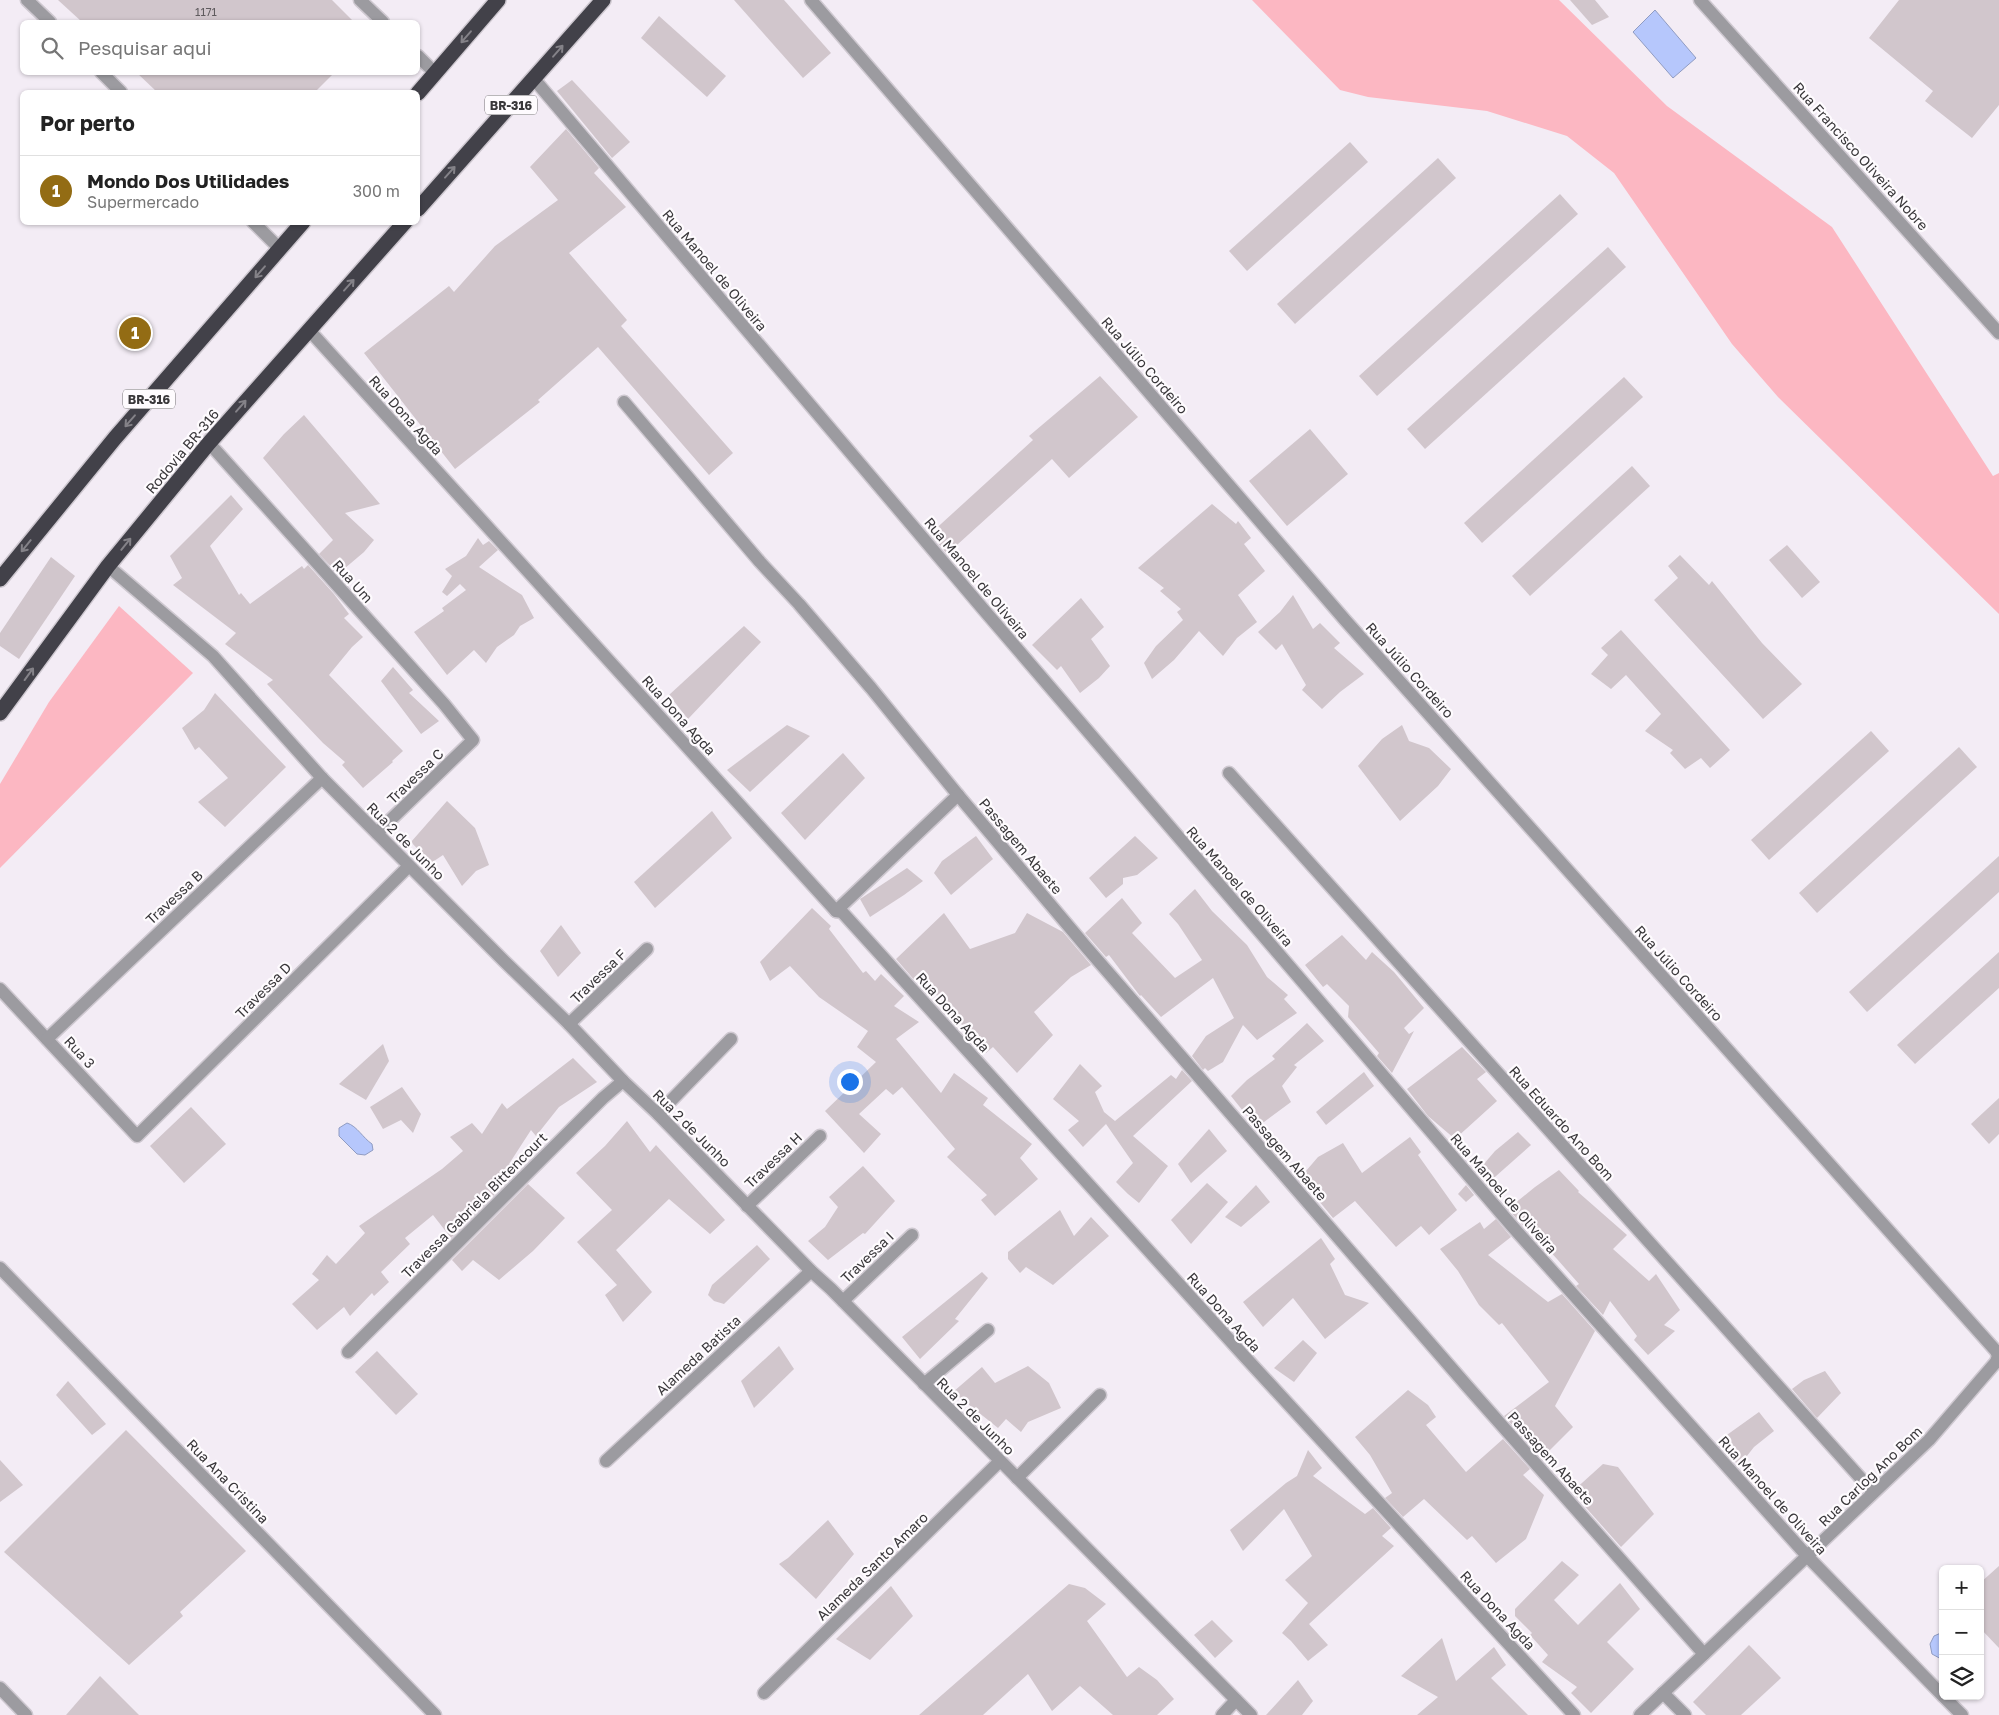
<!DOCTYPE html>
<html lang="pt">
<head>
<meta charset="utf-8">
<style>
	:root { --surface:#fff; --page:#f6f6f6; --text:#222; --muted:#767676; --line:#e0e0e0; --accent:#936c14 }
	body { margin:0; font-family:"Golos Text",sans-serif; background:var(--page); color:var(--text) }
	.controls { position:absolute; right:15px; bottom:15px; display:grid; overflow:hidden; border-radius:8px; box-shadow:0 1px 4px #0004 }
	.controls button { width:45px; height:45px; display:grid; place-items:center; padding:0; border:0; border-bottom:1px solid var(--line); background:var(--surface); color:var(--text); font:25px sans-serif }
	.you { position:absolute; left:849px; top:1081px; width:18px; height:18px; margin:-12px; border:4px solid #fff; border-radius:50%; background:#1a73e8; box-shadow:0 0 0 8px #1a73e833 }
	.badge { display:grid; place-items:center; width:32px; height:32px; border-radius:50%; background:var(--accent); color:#fff; font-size:16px; font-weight:700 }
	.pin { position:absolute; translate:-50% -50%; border:2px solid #fff; box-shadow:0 1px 5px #0006 }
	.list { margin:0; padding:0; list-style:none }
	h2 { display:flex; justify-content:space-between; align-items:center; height:65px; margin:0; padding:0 20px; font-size:21px }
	h2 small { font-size:16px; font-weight:400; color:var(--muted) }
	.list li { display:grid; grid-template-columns:32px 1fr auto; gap:15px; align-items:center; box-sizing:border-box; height:70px; padding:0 20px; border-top:1px solid var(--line) }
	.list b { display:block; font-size:19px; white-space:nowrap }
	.list p { margin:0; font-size:16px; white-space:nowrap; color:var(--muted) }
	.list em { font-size:16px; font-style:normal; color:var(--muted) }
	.icon { flex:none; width:28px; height:28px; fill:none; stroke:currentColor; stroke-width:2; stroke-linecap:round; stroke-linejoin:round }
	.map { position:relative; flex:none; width:1999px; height:1715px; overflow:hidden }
	.search { position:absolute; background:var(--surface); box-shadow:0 1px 4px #0004; left:20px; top:20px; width:400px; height:55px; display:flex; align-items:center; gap:12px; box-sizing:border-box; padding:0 18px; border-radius:8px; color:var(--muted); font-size:19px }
	.panel { position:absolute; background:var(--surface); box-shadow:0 1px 4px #0004; left:20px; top:90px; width:400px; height:135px; border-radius:8px }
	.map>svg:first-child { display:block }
	.green { fill:#fcb7c2 }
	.water { fill:#b6c7fc; stroke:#909cc2 }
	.building { fill:#d1c6cc }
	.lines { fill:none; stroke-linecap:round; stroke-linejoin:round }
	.minor-casing { stroke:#cec8d0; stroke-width:15 }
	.highway-casing { stroke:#cec8d0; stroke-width:18 }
	.minor { stroke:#9c9ba0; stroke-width:12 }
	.highway { stroke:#424149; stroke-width:15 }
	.oneway { stroke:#848288 }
	.labels { text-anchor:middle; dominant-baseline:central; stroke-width:4.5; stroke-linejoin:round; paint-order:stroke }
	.number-label { font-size:11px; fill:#5f5b5e }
	.shield { fill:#fefbfe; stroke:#747275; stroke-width:1 }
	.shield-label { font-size:12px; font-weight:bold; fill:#39373a }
	.street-label { font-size:14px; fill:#39373a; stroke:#fefbfe }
</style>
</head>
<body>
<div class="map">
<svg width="1999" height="1715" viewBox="0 0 1999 1715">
	<rect width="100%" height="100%" fill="#f3ecf5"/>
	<!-- green -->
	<g class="green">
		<path d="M1252,0H1559L1667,106L1832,227L1993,476L1999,473V614L1778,397L1732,344L1614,173L1567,136L1487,111L1368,97L1340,90Z"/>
		<path d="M119,606L193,673L0,868V784L49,702Z"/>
	</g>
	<!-- water -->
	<g class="water">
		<path d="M1655,10L1696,58L1673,78L1633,32Z"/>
		<path d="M347,1123C357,1126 363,1138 372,1144L373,1150L365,1155L357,1154L339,1136V1128Z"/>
		<path d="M1943,1632V1660L1932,1654L1930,1644L1934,1636Z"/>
	</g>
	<!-- building -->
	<g class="building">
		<path d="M58,0H332L354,22H82Z"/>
		<path d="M734,0H784L831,53L803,78Z"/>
		<path d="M1570,0H1595L1609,17L1592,25Z"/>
		<path d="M1899,0H1999V105L1972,138L1925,101L1933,91L1869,38Z"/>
		<path d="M659,16L726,76L707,97L641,38Z"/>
		<path d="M136,72H335L315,92H157Z"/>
		<path d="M572,80L630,142L612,158L557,91Z"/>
		<path d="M566,129L599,168L594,173L626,207L569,253L627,320L621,326L733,453L709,475L598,347L538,400L540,402L455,469L364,353L449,286L454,292L495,246L558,200L530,167Z"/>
		<path d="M1350,142L1368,162L1247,271L1229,251Z"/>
		<path d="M1438,158L1456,178L1295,324L1277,304Z"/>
		<path d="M1560,194L1578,214L1377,396L1359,376Z"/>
		<path d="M1608,247L1626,267L1425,449L1407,429Z"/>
		<path d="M1100,376L1138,417L1069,478L1052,459L947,554L930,534L1033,440L1029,436Z"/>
		<path d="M1624,377L1643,397L1482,543L1464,523Z"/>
		<path d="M304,415L380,504L345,513L374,540L364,552L338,574L319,554L333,540L263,458L284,434Z"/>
		<path d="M1310,429L1348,474L1287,526L1249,481Z"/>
		<path d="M1632,466L1650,486L1530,596L1512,576Z"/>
		<path d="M231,495L243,509L210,546L239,595L241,593L250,604L302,566L304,569L308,565L334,594L349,614L344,618L363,637L352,647L329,675L403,751L392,761L393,762L363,788L342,765L345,762L323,743L267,684L273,680L225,644L236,633L173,585L182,578L170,556Z"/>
		<path d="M1212,504L1236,524L1238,521L1251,538L1244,544L1265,571L1238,595L1257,622L1237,638L1223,656L1199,631L1174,660L1152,679L1144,663L1156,646L1183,620L1177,612L1181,609L1160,591L1164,588L1138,568Z"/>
		<path d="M478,538L483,545L489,541L498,550L479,567L522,595L534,618L520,626L514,635L497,647L486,663L474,650L447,675L414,632L444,611L442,608L466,590L460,584L447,596L442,592L452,576L445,569L466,556Z"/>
		<path d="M1787,545L1820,582L1802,598L1769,560Z"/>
		<path d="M1680,555L1709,585L1712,581L1762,643L1802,684L1763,719L1654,600L1678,578L1668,566Z"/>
		<path d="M51,557L75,576L19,659L0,646V633Z"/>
		<path d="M1293,595L1313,629L1320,623L1340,643L1334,648L1364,674L1340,692L1322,709L1302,690L1306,685L1282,644L1276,650L1258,632L1280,612Z"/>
		<path d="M1081,598L1104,627L1091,639L1110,666L1099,678L1080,693L1061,666L1057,670L1032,645Z"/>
		<path d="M744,626L761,642L688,719L669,695Z"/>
		<path d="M1621,630L1730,750L1710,768L1701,758L1685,769L1670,753L1673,750L1645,731L1661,714L1626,675L1611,689L1591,674L1608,655L1601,648Z"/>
		<path d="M393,667L413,690L409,693L439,721L421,734L381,681Z"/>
		<path d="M215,693L286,767L225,827L198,802L228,778L199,747L195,750L182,728L204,710Z"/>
		<path d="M787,725L810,736L750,792L727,770Z"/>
		<path d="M1402,725L1409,741L1429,748L1451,769L1438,786L1400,821L1358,766L1382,739Z"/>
		<path d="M1871,731L1889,751L1769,860L1751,840Z"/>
		<path d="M1959,747L1977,767L1817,913L1799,893Z"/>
		<path d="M843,753L865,778L805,840L781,813Z"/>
		<path d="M447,801L475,828L489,865L476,871L462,886L443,855L431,863L411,842Z"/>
		<path d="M712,811L732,838L655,908L634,882Z"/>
		<path d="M976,836L993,859L951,895L934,873L942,861Z"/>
		<path d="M1135,836L1158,858L1137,875L1123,878V884L1106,898L1089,878Z"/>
		<path d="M1999,856V892L1867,1012L1849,992Z"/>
		<path d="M907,868L923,881L904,895L870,917L860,899Z"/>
		<path d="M1195,889L1212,911L1247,945L1267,977L1288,995L1284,999L1297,1013L1257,1040L1243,1025L1223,1062L1208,1071L1205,1068L1203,1070L1192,1056L1206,1036L1234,1018L1213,978L1161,1017L1141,995L1140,996L1109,955L1106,957L1085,933L1122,898L1142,923L1132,933L1175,978L1202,960L1178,924L1169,914Z"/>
		<path d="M812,908L831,926L829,929L863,973L866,971L875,981L881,974L904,996L894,1006L919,1022L896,1039L941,1093L954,1073L988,1098L983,1105L1032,1144L1020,1158L1038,1179L995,1216L981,1200L987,1195L947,1157L955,1149L902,1087L893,1095L886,1089L859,1114L881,1134L864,1153L825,1111L876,1062L857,1047L868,1031L819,997L790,966L770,981L760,962Z"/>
		<path d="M944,913L970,949L1015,933L1027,913L1063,932L1091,965L1071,977L1034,1012L1053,1035L1017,1073L993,1047L986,1053L921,977L916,982L896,959Z"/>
		<path d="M561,925L581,953L558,977L540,951Z"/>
		<path d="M1342,935L1366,960L1372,952L1394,972L1424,1008L1404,1028L1409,1034L1414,1031L1392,1073L1377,1056L1379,1053L1348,1017L1349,1006L1327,984L1323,987L1305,965Z"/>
		<path d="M1999,952V988L1915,1064L1897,1045Z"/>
		<path d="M1307,1023L1324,1041L1294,1065L1297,1067L1282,1086L1291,1102L1260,1125L1258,1123L1255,1126L1231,1096L1247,1080L1275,1059L1272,1056Z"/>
		<path d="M383,1044L389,1061L366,1100L339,1084Z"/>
		<path d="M1462,1047L1486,1072L1477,1079L1497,1101L1455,1139L1428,1116L1407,1089Z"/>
		<path d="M573,1058L597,1082L559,1107L536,1136L531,1130L509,1164L517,1172L451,1238L433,1215L405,1238L410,1244L381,1272L389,1282L374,1296L372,1293L350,1316L344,1307L317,1330L292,1304L319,1280L312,1274L327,1255L336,1264L365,1233L359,1226L442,1169L463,1151L450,1137L472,1123L482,1134L502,1103L507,1109Z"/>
		<path d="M1080,1064L1102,1086L1095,1092L1104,1112L1115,1121L1171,1075L1176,1079L1182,1070L1192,1081L1133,1136L1168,1166L1139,1203L1128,1194L1116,1182L1133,1163L1106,1124L1083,1147L1068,1130L1079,1121L1053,1099Z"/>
		<path d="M1364,1072L1374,1086L1326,1125L1316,1112Z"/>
		<path d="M402,1087L421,1114L413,1133L401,1120L383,1129L370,1107Z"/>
		<path d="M1999,1098V1134L1989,1144L1971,1124Z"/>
		<path d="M191,1107L226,1144L184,1183L150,1146Z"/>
		<path d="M627,1121L650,1152L656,1145L725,1220L710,1234L669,1199L616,1250L652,1292L623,1322L605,1295L617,1285L577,1242L612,1210L576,1173L605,1146Z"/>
		<path d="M1209,1129L1227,1151L1191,1183L1178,1164Z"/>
		<path d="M1518,1132L1531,1145L1487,1184L1477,1172L1495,1151Z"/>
		<path d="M1410,1137L1421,1152L1418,1155L1457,1210L1429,1235L1421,1226L1396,1247L1355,1201L1333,1218L1300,1178L1318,1157L1343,1143L1362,1173Z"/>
		<path d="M863,1166L895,1201L865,1234L863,1233L828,1260L808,1241L825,1227L838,1207L829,1197Z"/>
		<path d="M1559,1170L1579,1191L1578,1192L1627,1235L1613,1249L1649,1281L1656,1274L1680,1310L1664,1325L1675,1331L1648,1355L1634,1340L1637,1336L1610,1301L1603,1315L1576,1286L1579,1284L1557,1259L1526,1225L1524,1227L1508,1209L1535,1187Z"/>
		<path d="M1207,1183L1228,1202L1191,1244L1171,1220Z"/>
		<path d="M528,1184L565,1218L533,1251L499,1280L473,1260L462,1271L452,1260Z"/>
		<path d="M1256,1185L1270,1202L1241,1227L1225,1217Z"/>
		<path d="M1466,1185L1474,1195L1466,1202L1458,1194Z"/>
		<path d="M1060,1210L1074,1236L1091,1217L1109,1236L1053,1285L1026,1267L1020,1273L1008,1259V1252Z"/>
		<path d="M1496,1219L1511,1237L1488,1255L1548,1302L1562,1294L1595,1331L1555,1406L1573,1427L1542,1458L1504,1416L1549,1382L1502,1323L1499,1325L1479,1305L1458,1271L1440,1249L1480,1222L1484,1229Z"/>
		<path d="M1321,1238L1335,1259L1330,1264L1345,1295L1369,1303L1325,1339L1293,1298L1263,1327L1243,1302Z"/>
		<path d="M757,1245L770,1259L724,1304L714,1301L708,1295L712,1285Z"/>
		<path d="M982,1272L988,1278L955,1319L959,1321L920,1359L902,1337Z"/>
		<path d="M1303,1340L1317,1353L1294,1382L1274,1368Z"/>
		<path d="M779,1346L794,1369L754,1408L741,1381Z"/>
		<path d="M377,1351L418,1394L396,1415L355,1372Z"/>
		<path d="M1028,1366L1049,1383L1061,1408L1028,1422L1021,1432L1006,1419L998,1428L953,1392L982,1367L995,1383Z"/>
		<path d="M1825,1371L1841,1393L1817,1418L1792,1389L1804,1380Z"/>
		<path d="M68,1381L106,1424L92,1435L56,1395Z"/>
		<path d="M1408,1390L1428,1405L1436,1417L1426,1425L1466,1472L1503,1439L1530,1469L1523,1475L1544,1495L1526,1539L1496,1563L1472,1536L1467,1540L1424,1499L1403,1517L1385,1498L1392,1493L1370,1455L1355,1437Z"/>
		<path d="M1759,1412L1774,1431L1754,1447L1739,1466L1717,1442Z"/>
		<path d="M126,1430L246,1551L180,1612L183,1616L129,1665L4,1552Z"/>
		<path d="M1308,1450L1322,1468L1313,1476L1365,1514L1373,1508L1391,1528L1382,1536L1394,1546L1309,1624L1328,1645L1308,1661L1291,1641L1282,1633L1308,1603L1285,1580L1312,1556L1284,1509L1243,1551L1230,1530L1286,1483L1297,1476Z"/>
		<path d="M0,1460L23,1485L0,1502Z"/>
		<path d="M1603,1464L1618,1467L1654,1514L1621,1547L1572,1492Z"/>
		<path d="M828,1520L854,1554L816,1599L779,1564L788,1558Z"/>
		<path d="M1562,1561L1579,1575L1554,1600L1578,1625L1620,1583L1640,1609L1607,1642L1634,1669L1591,1713L1571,1693L1577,1687L1542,1662L1548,1655L1530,1635L1532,1633L1515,1616V1609Z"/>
		<path d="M1999,1566V1648L1980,1628V1583Z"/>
		<path d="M1069,1584L1085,1588L1106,1604L1087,1621L1127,1677L1139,1667L1157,1680L1174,1699L1157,1715H1113L1080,1686L1052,1711L1028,1674L983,1715H919Z"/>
		<path d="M891,1586L913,1616L870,1660L836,1639Z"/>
		<path d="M1212,1620L1233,1641L1215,1658L1194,1635Z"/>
		<path d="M1442,1638L1456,1681L1494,1647L1506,1665L1491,1678L1528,1715H1417L1438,1697L1401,1676Z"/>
		<path d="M1749,1645L1781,1678L1741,1715H1706L1693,1702Z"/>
		<path d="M100,1676L139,1715H66Z"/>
		<path d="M1298,1680L1313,1701L1302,1715H1266Z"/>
	</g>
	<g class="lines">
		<defs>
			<g id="minor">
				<path d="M27,0L50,22"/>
				<path d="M360,0L383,22"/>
				<path d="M811,0L1345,620L1996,1351L1998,1356L1996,1362L1929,1440L1640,1715"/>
				<path d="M1700,0L1999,333"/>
				<path d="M418,56L435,73"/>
				<path d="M101,72L121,92"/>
				<path d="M534,79L983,609L1512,1226L1808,1557L1943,1696"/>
				<path d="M253,222L280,249"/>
				<path d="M309,330L836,911L842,912L1245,1357L1574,1715"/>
				<path d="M624,402L760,562L799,604L871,688L958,795L1087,948L1467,1386L1704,1654"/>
				<path d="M209,443L444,704L473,740L377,833"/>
				<path d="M108,566L213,656L322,778L504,961L569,1024L623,1081L658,1114L811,1271L831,1289L1251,1715"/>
				<path d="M1229,773L1873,1492"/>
				<path d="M836,911L958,795"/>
				<path d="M0,989L137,1136L409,866"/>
				<path d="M569,1024L647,949"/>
				<path d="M47,1039L322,778"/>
				<path d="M658,1114L731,1039"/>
				<path d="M747,1206L820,1136"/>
				<path d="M0,1268L435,1715"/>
				<path d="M843,1301L912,1235"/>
				<path d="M348,1352L603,1098L623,1081"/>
				<path d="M924,1384L988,1330"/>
				<path d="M606,1461L811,1271"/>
				<path d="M1017,1478L1100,1395"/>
				<path d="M0,1688L26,1715"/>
				<path d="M764,1693L1000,1461"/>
				<path d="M1663,1693L1685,1715"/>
				<path d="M1943,1696L1962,1715"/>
				<path d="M1222,1715L1236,1700"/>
			</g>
			<g id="highway">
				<path d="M418,93L498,0"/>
				<path d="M418,209L603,0"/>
				<path d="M0,579L115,438L303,222"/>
				<path d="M0,713L108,566L209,443L405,222"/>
			</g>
		</defs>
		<!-- minor casing -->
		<use href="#minor" class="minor-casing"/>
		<!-- highway casing -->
		<use href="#highway" class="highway-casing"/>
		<!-- minor -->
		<use href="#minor" class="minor"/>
		<!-- highway -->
		<use href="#highway" class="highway"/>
	</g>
	<!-- one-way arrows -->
	<defs><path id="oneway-shaft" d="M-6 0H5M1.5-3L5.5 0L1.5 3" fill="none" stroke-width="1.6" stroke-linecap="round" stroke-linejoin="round" transform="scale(1.25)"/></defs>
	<g class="oneway">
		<use href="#oneway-shaft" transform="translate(466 37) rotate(131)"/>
		<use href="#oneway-shaft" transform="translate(558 51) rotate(-49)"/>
		<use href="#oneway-shaft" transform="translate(450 172) rotate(-48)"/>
		<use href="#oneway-shaft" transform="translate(260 272) rotate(131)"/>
		<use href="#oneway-shaft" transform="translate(349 285) rotate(-48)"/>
		<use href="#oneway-shaft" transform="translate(241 406) rotate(-49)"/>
		<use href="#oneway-shaft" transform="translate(130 421) rotate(131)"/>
		<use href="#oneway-shaft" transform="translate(126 544) rotate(-51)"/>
		<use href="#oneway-shaft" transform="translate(26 546) rotate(129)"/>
		<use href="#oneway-shaft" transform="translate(29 674) rotate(-54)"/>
	</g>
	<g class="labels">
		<!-- number labels -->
		<g class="number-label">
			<text x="206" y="11">1171</text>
		</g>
		<!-- shield labels -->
		<g class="shield">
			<rect x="485" y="95.5" width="52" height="19" rx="4"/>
			<rect x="123" y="389.5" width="52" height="19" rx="4"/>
		</g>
		<g class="shield-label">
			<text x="511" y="105">BR-316</text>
			<text x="149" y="399">BR-316</text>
		</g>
		<!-- street labels -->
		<g class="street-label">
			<text transform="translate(1861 156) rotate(48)">Rua Francisco Oliveira Nobre</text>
			<text transform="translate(715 270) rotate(50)">Rua Manoel de Oliveira</text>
			<text transform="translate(1145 365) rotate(49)">Rua Júlio Cordeiro</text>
			<text transform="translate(406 415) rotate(48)">Rua Dona Agda</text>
			<text transform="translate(182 451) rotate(-50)">Rodovia BR-316</text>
			<text transform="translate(977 578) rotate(50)">Rua Manoel de Oliveira</text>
			<text transform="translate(353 581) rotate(48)">Rua Um</text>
			<text transform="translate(1410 670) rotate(48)">Rua Júlio Cordeiro</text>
			<text transform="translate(679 715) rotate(48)">Rua Dona Agda</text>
			<text transform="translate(415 776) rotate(-44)">Travessa C</text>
			<text transform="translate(406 841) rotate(45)">Rua 2 de Junho</text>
			<text transform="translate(1021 846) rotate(50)">Passagem Abaete</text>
			<text transform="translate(1240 886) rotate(49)">Rua Manoel de Oliveira</text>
			<text transform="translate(174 897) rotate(-43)">Travessa B</text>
			<text transform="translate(1679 973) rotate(48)">Rua Júlio Cordeiro</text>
			<text transform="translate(598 976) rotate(-44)">Travessa F</text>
			<text transform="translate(263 990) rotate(-45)">Travessa D</text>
			<text transform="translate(953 1012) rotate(48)">Rua Dona Agda</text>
			<text transform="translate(80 1052) rotate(47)">Rua 3</text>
			<text transform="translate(1562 1123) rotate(48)">Rua Eduardo Ano Bom</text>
			<text transform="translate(692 1128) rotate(45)">Rua 2 de Junho</text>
			<text transform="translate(1285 1153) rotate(49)">Passagem Abaete</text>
			<text transform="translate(773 1160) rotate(-44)">Travessa H</text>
			<text transform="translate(1504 1193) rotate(49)">Rua Manoel de Oliveira</text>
			<text transform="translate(474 1205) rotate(-45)">Travessa Gabriela Bittencourt</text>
			<text transform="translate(867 1257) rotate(-44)">Travessa I</text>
			<text transform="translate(1224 1312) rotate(48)">Rua Dona Agda</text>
			<text transform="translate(698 1355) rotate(-43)">Alameda Batista</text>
			<text transform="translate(976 1416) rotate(45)">Rua 2 de Junho</text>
			<text transform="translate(1551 1458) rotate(48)">Passagem Abaete</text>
			<text transform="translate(1870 1476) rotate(-44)">Rua Carlog Ano Bom</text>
			<text transform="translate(228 1481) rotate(46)">Rua Ana Cristina</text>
			<text transform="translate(1773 1495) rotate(48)">Rua Manoel de Oliveira</text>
			<text transform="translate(872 1566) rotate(-44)">Alameda Santo Amaro</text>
			<text transform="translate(1498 1610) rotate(47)">Rua Dona Agda</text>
		</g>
	</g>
</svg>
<div class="controls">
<button>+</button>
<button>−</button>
<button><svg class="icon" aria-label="layers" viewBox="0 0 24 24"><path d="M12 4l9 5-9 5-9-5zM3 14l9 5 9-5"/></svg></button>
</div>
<div class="you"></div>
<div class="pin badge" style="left:135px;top:333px">1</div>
<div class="search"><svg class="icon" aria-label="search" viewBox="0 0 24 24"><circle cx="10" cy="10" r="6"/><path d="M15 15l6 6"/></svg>Pesquisar aqui</div>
<section class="panel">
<h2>Por perto<small></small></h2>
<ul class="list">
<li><span class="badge">1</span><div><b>Mondo Dos Utilidades</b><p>Supermercado</p></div><em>300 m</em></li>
</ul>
</section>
</div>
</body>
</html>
